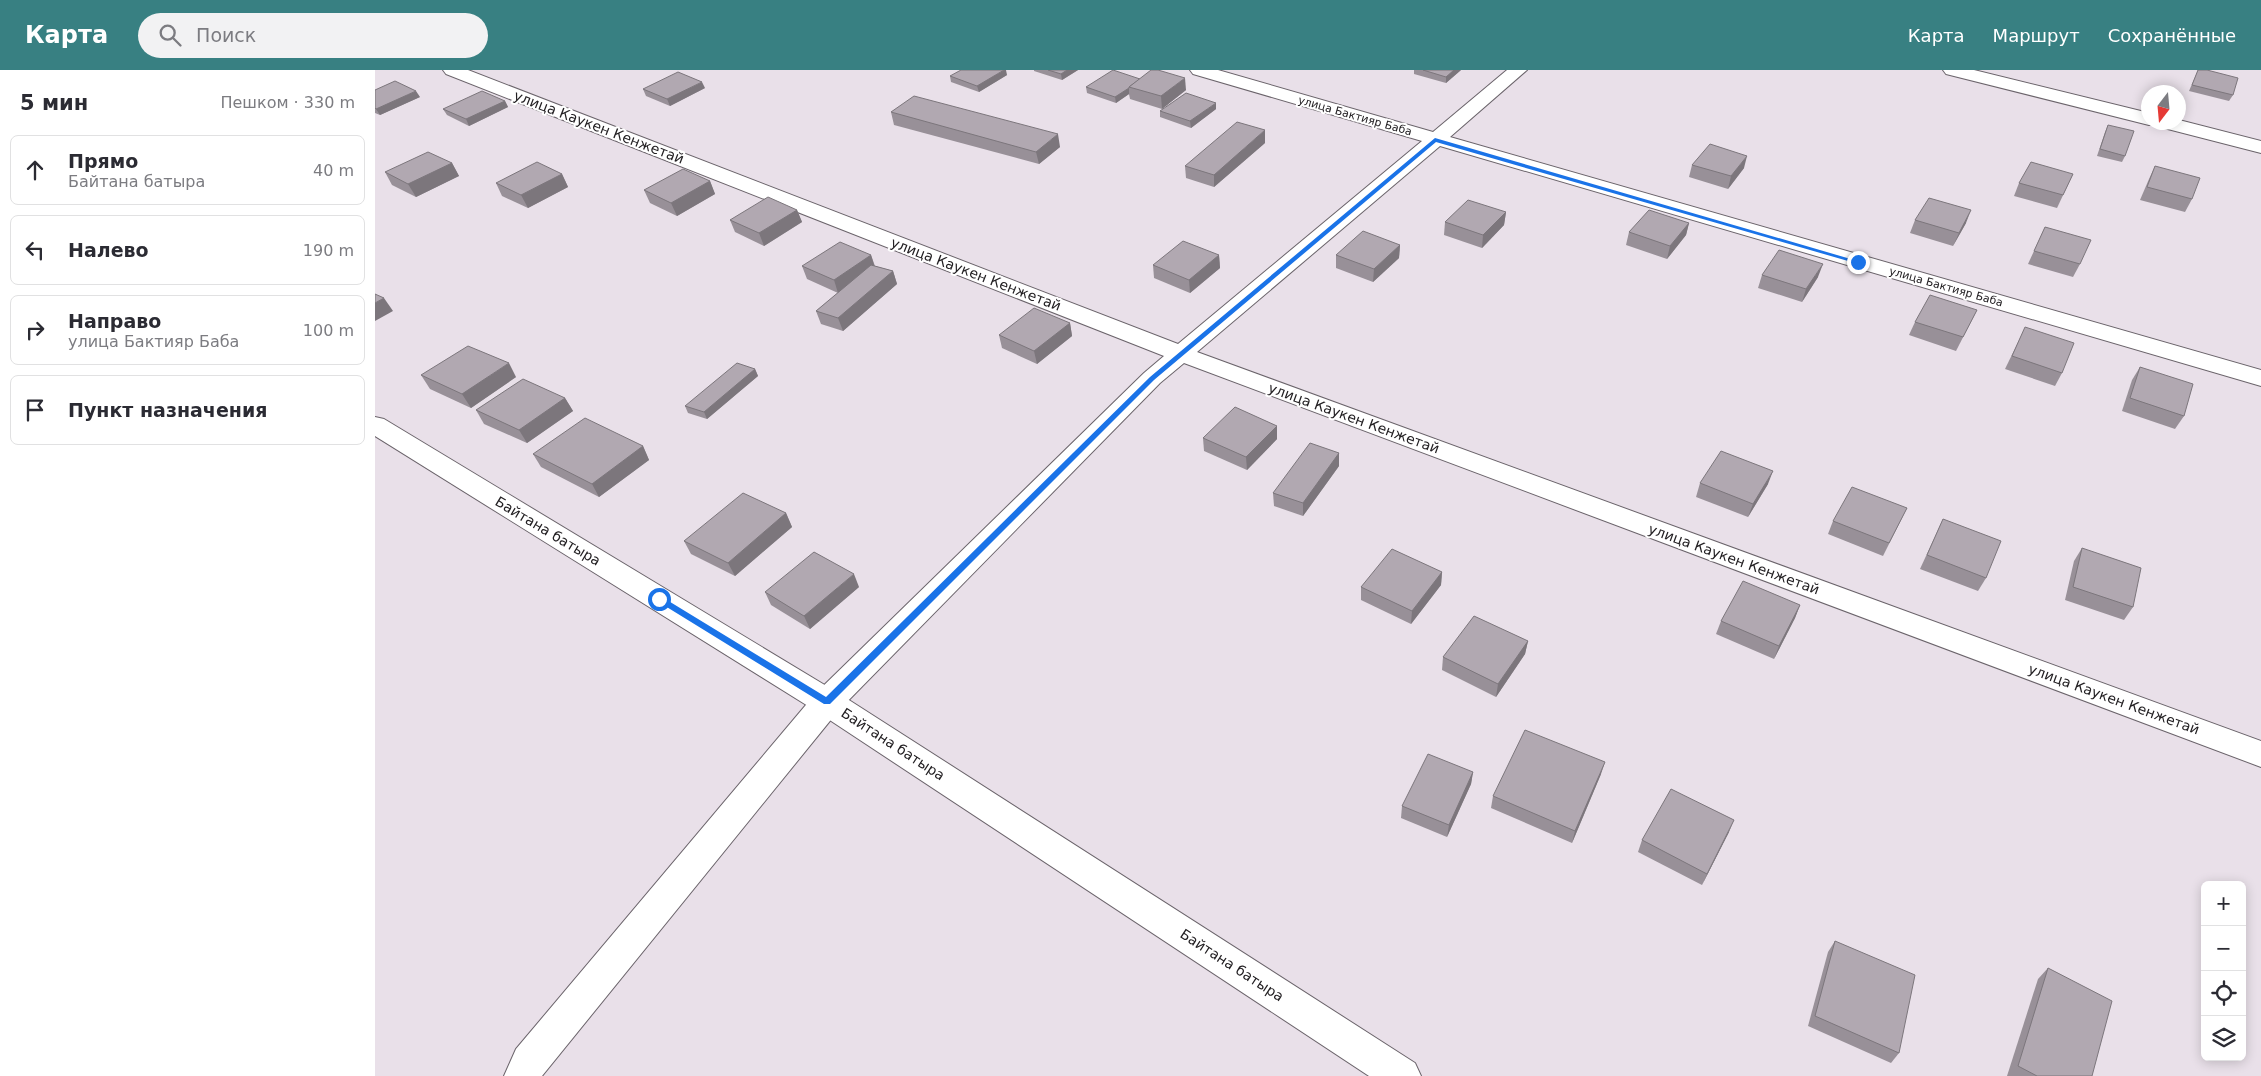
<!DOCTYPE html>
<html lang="ru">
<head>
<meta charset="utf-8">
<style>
	:root { --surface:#fff; --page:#f2f2f3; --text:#2b2b33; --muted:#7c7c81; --line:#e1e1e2; --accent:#388082 }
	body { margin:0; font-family:"DejaVu Sans",sans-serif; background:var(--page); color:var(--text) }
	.controls { position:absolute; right:15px; bottom:15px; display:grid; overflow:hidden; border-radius:8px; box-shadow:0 2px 12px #0003 }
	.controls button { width:45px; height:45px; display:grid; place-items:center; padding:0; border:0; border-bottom:1px solid var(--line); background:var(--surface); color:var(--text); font:25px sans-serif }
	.compass { position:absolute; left:1766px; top:15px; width:45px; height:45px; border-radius:50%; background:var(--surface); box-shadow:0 2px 12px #0003; rotate:196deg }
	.stop { position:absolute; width:15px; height:15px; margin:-11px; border:4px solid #1a73e8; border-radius:50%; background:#fff }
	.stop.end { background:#1a73e8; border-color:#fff; box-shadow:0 1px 5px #0008 }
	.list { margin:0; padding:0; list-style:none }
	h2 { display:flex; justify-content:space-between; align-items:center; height:65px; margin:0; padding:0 20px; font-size:21px }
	h2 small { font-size:16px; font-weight:400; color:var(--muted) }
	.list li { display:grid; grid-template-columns:32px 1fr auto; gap:15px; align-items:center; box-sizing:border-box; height:70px; margin:0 10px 10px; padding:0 10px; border:1px solid var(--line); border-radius:8px }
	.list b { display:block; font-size:19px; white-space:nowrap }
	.list p { margin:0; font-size:16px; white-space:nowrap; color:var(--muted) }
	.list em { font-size:16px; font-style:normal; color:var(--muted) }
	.icon { flex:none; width:28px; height:28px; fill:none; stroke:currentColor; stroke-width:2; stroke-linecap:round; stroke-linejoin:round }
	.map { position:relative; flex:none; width:1886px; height:1006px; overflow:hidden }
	header { display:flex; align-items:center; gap:30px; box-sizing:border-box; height:70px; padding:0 25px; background:var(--accent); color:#fff }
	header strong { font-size:24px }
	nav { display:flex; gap:28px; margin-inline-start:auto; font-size:18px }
	.search { width:350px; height:45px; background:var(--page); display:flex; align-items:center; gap:12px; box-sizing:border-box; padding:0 18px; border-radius:28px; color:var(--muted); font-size:19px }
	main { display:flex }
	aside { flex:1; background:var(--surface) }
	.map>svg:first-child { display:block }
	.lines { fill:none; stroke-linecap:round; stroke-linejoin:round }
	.street-casing { stroke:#6b646b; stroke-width:2 }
	.secondary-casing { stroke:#6b646b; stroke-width:2 }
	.street { fill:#fff; fill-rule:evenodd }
	.secondary { fill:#fff; fill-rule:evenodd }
	.wall { fill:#989098 }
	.shaded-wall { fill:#7c767c }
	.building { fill:#b1a8b1; stroke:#7c767c }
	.route { fill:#1a73e8 }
	.labels { text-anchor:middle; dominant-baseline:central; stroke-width:4; stroke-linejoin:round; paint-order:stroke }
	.far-street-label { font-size:11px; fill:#232023; stroke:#fff }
	.street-label { font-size:14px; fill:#232023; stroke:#fff }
</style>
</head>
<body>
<header>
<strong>Карта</strong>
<div class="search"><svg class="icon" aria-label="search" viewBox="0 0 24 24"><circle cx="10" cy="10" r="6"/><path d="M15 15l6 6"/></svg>Поиск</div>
<nav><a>Карта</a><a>Маршрут</a><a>Сохранённые</a></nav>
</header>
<main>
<aside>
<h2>5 мин<small>Пешком · 330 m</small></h2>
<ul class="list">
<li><svg class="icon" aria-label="ahead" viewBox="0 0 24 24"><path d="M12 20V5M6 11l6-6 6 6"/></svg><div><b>Прямо</b><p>Байтана батыра</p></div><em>40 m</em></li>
<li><svg class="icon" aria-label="left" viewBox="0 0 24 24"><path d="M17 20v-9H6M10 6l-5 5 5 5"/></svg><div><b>Налево</b></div><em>190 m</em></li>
<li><svg class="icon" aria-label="right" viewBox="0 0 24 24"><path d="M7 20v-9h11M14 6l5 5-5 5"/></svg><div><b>Направо</b><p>улица Бактияр Баба</p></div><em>100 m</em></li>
<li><svg class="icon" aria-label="arrive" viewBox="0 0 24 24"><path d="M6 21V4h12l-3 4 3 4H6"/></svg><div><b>Пункт назначения</b></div></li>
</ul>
</aside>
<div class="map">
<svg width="1886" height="1006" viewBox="0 0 1886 1006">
	<rect width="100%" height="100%" fill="#e9e0e9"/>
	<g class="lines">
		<defs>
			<g id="street">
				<path d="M68,0H93L803,274L1047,71L818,4L815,0H843L1058,62L1132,0H1152L1075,67L1886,300V316L1065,76L822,282L1886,671V697L809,293L785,313L463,641L167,1006H129L141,979L441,623L769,303L789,286L71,4Z"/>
				<path d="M1568,0H1599L1774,43V52H1804V50L1886,71V83L1781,56L1779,53L1774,55L1571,4Z"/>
			</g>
			<path id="secondary" d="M0,347L9,349L463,623L1040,993L1046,1006H994L441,641L0,366Z"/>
		</defs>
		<!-- street casing -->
		<use href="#street" class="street-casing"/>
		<!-- secondary casing -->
		<use href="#secondary" class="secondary-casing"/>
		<!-- street -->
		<use href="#street" class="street"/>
		<!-- secondary -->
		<use href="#secondary" class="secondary"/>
	</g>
	<!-- wall -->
	<g class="wall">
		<path d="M659,0H703L687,10L659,1Z"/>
		<path d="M1039,0H1086L1071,13L1039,4Z"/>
		<path d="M1823,0L1858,25L1854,31L1814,21Z"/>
		<path d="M632,5L604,22L576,12L575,6Z"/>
		<path d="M765,9L811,20L787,39L755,29L754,24L741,33L712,23L711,17Z"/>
		<path d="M330,18L295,36L271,26L268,19Z"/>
		<path d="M0,20L45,27L5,45L0,43Z"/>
		<path d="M130,31L133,37L94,56L72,45L68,39Z"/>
		<path d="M841,39L816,58L785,47V41Z"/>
		<path d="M516,42L685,77L664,94L519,55Z"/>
		<path d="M1733,55L1750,86L1747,92L1722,86L1730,62Z"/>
		<path d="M890,73L839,117L811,108L810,96Z"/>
		<path d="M77,93L84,106L41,127L17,115L10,102Z"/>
		<path d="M1317,95L1369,98L1353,119L1314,107Z"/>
		<path d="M1780,96L1817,129L1810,142L1765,130L1774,109Z"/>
		<path d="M187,104L193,117L153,138L127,126L121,113Z"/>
		<path d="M1698,104L1682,138L1639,126L1644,113Z"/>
		<path d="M335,111L340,124L302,146L275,133L269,120Z"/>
		<path d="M422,140L427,152L389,176L360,162L355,150Z"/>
		<path d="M1131,142L1129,155L1107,178L1069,165L1070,152Z"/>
		<path d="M1540,150L1591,153L1578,176L1535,163Z"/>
		<path d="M1314,153L1311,165L1292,189L1251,175L1254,162Z"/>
		<path d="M1670,157L1705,194L1698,207L1653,194Z"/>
		<path d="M1025,175L1024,188L998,212L961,198V185Z"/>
		<path d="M496,185L500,196L518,201L522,214L468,261L446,254L441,241L463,223L432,209L427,196Z"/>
		<path d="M844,185L845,198L815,223L779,208L778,195Z"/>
		<path d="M1387,205L1443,207L1427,232L1383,218Z"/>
		<path d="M1602,240L1581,281L1534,265L1540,252Z"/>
		<path d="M695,253L697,266L662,294L627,278L624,265Z"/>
		<path d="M1650,258L1687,303L1680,316L1630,299Z"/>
		<path d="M1765,297L1809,346L1800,359L1747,341L1757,310Z"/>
		<path d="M380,299L383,306L332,349L313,343L310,336Z"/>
		<path d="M46,305L141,307L96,338L55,319Z"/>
		<path d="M190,328L198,341L152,373L109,354L101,340Z"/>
		<path d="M902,356V369L872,400L829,381L828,368Z"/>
		<path d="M268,376L274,390L224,427L166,397L158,384Z"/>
		<path d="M964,383V396L928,446L899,436L898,423Z"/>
		<path d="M1325,413L1393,414L1373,447L1321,427Z"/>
		<path d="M1532,438L1508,486L1453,464L1458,451Z"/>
		<path d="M411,443L417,457L360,506L316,484L309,471Z"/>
		<path d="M1568,449L1611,508L1603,521L1545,499Z"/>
		<path d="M1707,478L1758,537L1749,550L1690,530L1699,491Z"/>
		<path d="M1067,502L1066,515L1036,554L986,530V517Z"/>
		<path d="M484,517L435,559L396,535L390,522Z"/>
		<path d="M1425,535L1420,548L1399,589L1341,564L1346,551Z"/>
		<path d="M1153,571L1150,584L1121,627L1067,600L1068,587Z"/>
		<path d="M1098,702L1096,714L1072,767L1026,748L1027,736Z"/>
		<path d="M1226,704L1197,773L1116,738L1118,726Z"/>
		<path d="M1354,762L1327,815L1263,782L1267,770Z"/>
		<path d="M1460,871L1524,983L1516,993L1433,956L1453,882Z"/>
		<path d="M1673,898L1717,1006H1632L1663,909Z"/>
	</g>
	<!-- shaded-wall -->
	<g class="shaded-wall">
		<path d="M629,0H631L632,5L604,22L602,16Z"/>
		<path d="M692,0H703L687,10L686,4Z"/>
		<path d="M1079,0H1086L1071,13V7Z"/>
		<path d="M810,8L811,20L787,39L786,26Z"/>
		<path d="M327,12L330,18L295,36L292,29Z"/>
		<path d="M754,18V24L741,33L740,27Z"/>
		<path d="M41,21L45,27L5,45L1,39Z"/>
		<path d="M130,31L133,37L94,56L91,49Z"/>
		<path d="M841,33V39L816,58L815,51Z"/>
		<path d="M890,60V73L839,117V105Z"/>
		<path d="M683,64L685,77L664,94L661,82Z"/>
		<path d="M1372,86L1369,98L1353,119L1356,106Z"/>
		<path d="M77,93L84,106L41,127L33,114Z"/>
		<path d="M187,104L193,117L153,138L146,125Z"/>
		<path d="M335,111L340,124L302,146L296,133Z"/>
		<path d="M422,140L427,152L389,176L384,163Z"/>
		<path d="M1596,140L1591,153L1578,176L1584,163Z"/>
		<path d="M1131,142L1129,155L1107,178L1108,165Z"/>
		<path d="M1314,153L1311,165L1292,189L1295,176Z"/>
		<path d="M1025,175L1024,188L998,212L999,199Z"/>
		<path d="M496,185L500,198L463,223L459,210Z"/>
		<path d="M844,185L845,198L815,223L814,210Z"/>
		<path d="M1448,194L1443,207L1427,232L1431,219Z"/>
		<path d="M518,201L522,214L468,261L463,248Z"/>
		<path d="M9,228L18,241L0,251V233Z"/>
		<path d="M695,253L697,266L662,294L659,281Z"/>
		<path d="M134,293L141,307L96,338L87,324Z"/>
		<path d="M380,299L383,306L332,349L329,342Z"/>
		<path d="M190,328L198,341L152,373L144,360Z"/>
		<path d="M902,356V369L872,400L871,387Z"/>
		<path d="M268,376L274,390L224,427L217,414Z"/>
		<path d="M964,383V396L928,446V433Z"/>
		<path d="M1398,401L1393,414L1373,447L1378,434Z"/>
		<path d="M411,443L417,457L360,506L353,493Z"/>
		<path d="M1067,502L1066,515L1036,554L1037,541Z"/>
		<path d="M479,504L484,517L435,559L429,546Z"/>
		<path d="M1425,535L1420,548L1399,589L1404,576Z"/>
		<path d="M1153,571L1150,584L1121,627L1123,614Z"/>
		<path d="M1230,692L1226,704L1197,773L1200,761Z"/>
		<path d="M1098,702L1096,714L1072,767L1074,755Z"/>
		<path d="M1359,750L1354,762L1327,815L1332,804Z"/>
	</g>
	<!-- building -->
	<g class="building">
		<path d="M586,0H629L602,16L575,6Z"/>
		<path d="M673,0H692L686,4Z"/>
		<path d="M738,0L765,9L754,17V18L740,27L711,17Z"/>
		<path d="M776,0H783L810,8L786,26L754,17Z"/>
		<path d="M1048,0H1079L1071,7Z"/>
		<path d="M1823,0H1832L1863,8L1858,25L1817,15Z"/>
		<path d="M303,2L327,12L292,29L268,19Z"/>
		<path d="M20,11L41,21L1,39L0,38V20Z"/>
		<path d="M107,21L130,31L91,49L68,39Z"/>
		<path d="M811,23L841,33L815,51L785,41Z"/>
		<path d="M539,26L683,64L661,82L516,42Z"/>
		<path d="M862,52L890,60L839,105L810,96Z"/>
		<path d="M1733,55L1759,61L1750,86L1725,79Z"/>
		<path d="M1335,74L1372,86L1356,106L1317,95Z"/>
		<path d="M53,82L77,93L33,114L10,102Z"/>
		<path d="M162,92L187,104L146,125L121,113Z"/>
		<path d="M1656,92L1698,104L1688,125L1644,113Z"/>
		<path d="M1780,96L1825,108L1817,129L1772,117Z"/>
		<path d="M308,99L335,111L296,133L269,120Z"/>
		<path d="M393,127L422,140L384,163L355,150Z"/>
		<path d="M1554,128L1596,140L1584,163L1540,150Z"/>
		<path d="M1093,130L1131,142L1108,165L1070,152Z"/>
		<path d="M1274,140L1314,153L1295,176L1254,162Z"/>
		<path d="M1670,157L1716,170L1705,194L1659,181Z"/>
		<path d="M988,161L1025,175L999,199L961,185Z"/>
		<path d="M808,171L844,185L814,210L778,195Z"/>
		<path d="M465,172L496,185L459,210L427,196Z"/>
		<path d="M1404,180L1448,194L1431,219L1387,205Z"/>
		<path d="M496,195L518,201L463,248L441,241Z"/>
		<path d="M0,224L9,228L0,233Z"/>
		<path d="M1555,225L1602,240L1588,267L1540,252Z"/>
		<path d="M659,238L695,253L659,281L624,265Z"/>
		<path d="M1650,257L1699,273L1687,303L1637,286Z"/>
		<path d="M93,276L134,293L87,324L46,305Z"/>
		<path d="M362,293L380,299L329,342L310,336Z"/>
		<path d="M1765,297L1818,314L1809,346L1755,328Z"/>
		<path d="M148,309L190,328L144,360L101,340Z"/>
		<path d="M860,337L902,356L871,387L828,368Z"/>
		<path d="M210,348L268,376L217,414L158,384Z"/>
		<path d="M935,373L964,383L928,433L898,423Z"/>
		<path d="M1346,381L1398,401L1378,434L1325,413Z"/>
		<path d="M1477,417L1532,438L1514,473L1458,451Z"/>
		<path d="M368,423L411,443L353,493L309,471Z"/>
		<path d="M1568,449L1626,471L1611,508L1552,485Z"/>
		<path d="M1707,478L1766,498L1758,537L1698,517Z"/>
		<path d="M1017,479L1067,502L1037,541L986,517Z"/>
		<path d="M439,482L479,504L429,546L390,522Z"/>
		<path d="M1368,511L1425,535L1404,576L1346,551Z"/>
		<path d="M1099,546L1153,571L1123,614L1068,587Z"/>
		<path d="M1150,660L1230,692L1200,761L1118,726Z"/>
		<path d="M1053,684L1098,702L1074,755L1027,736Z"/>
		<path d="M1296,719L1359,750L1332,804L1267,770Z"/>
		<path d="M1460,871L1540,905L1524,983L1440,946Z"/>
		<path d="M1673,898L1737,931L1717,1006H1662L1643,996Z"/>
	</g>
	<!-- route -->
	<path class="route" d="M1060,68L1486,192L1480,193L1061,72L779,310L455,634H449L282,531V527H287L451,627L775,307Z"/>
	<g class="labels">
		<!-- far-street labels -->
		<g class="far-street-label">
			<text transform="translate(980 46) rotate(16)">улица Бактияр Баба</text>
			<text transform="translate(1571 217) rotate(16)">улица Бактияр Баба</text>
		</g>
		<!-- street labels -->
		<g class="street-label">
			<text transform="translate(224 57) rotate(21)">улица Каукен Кенжетай</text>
			<text transform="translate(601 204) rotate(21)">улица Каукен Кенжетай</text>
			<text transform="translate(979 348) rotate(20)">улица Каукен Кенжетай</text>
			<text transform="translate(173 461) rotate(31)">Байтана батыра</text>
			<text transform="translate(1359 489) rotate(20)">улица Каукен Кенжетай</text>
			<text transform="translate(1739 629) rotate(20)">улица Каукен Кенжетай</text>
			<text transform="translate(518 674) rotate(33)">Байтана батыра</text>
			<text transform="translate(857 895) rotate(33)">Байтана батыра</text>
		</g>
	</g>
</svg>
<div class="controls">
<button>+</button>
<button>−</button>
<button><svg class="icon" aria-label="locate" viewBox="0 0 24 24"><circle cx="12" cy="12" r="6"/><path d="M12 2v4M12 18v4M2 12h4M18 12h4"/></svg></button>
<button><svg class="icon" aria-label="layers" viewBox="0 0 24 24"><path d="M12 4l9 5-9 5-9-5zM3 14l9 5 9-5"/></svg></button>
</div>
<svg class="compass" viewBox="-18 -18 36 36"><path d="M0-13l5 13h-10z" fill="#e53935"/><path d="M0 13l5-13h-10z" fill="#7c7c81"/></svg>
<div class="stop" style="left:284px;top:529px"></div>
<div class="stop end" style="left:1483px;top:192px"></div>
</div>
</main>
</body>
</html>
